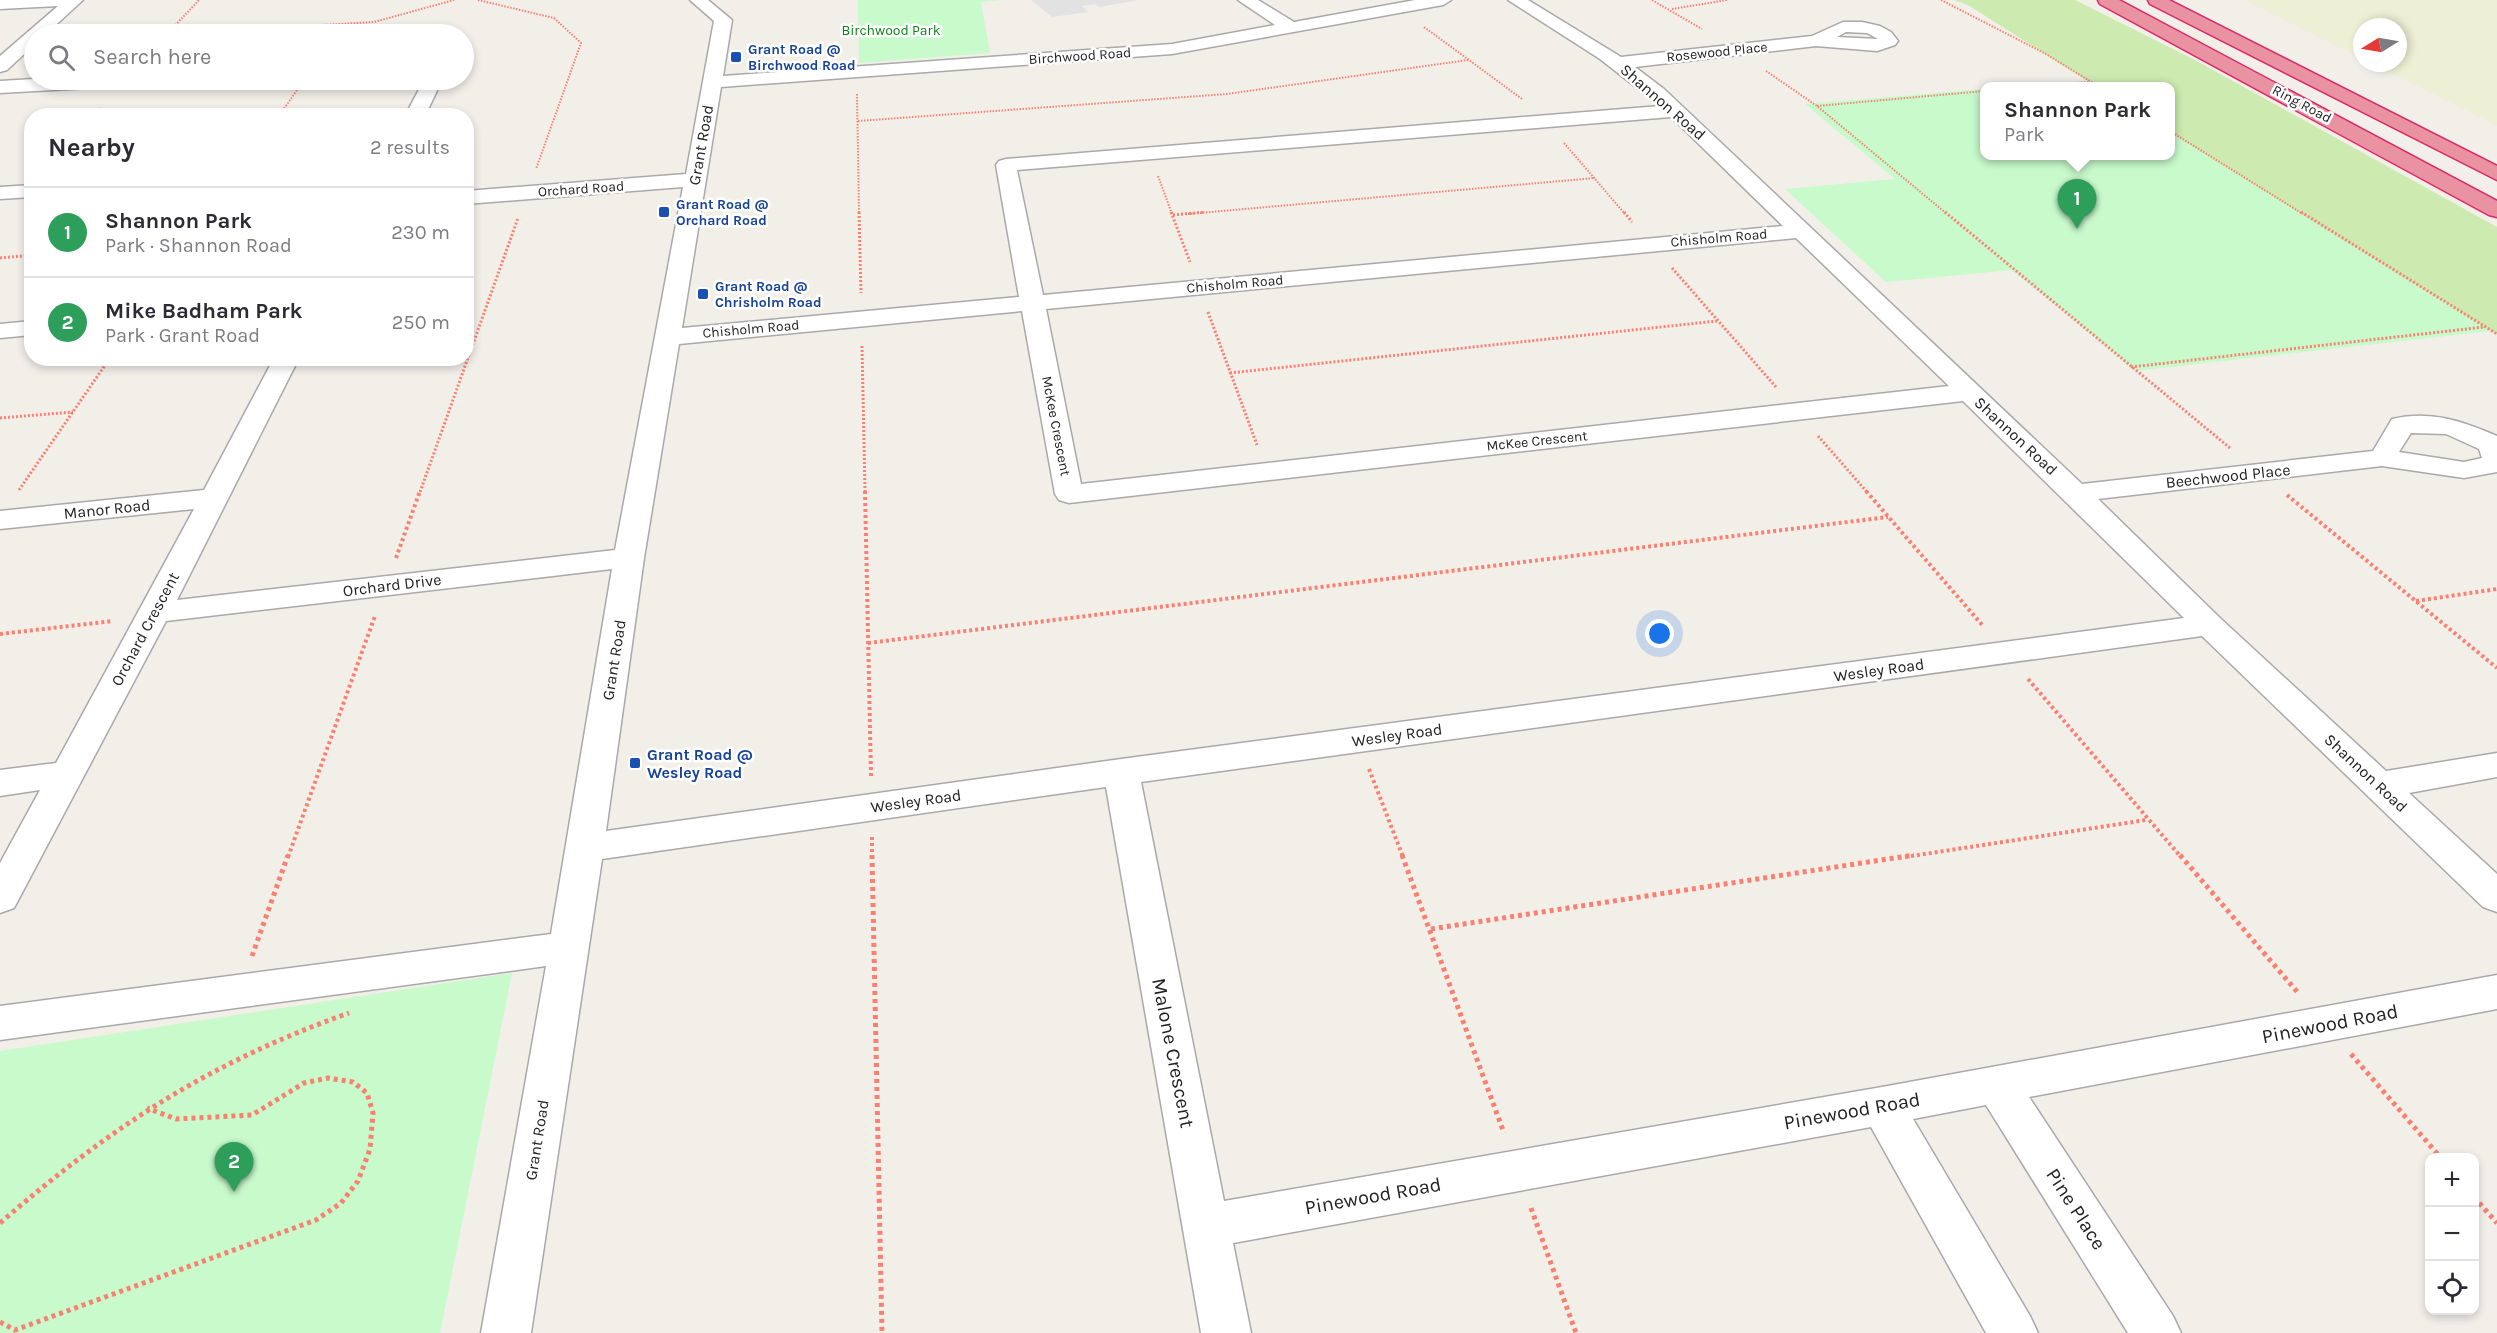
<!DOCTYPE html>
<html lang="en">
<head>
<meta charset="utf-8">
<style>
	:root { --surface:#fff; --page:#f2f2f3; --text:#2b2b33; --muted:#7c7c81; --line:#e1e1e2; --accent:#b45309 }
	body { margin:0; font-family:Karla,sans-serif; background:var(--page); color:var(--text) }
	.controls { position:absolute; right:18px; bottom:18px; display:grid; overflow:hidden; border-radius:12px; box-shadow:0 3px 9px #0003 }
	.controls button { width:54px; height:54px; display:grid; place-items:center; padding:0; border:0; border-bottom:2px solid var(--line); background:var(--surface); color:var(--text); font:30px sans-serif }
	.compass { position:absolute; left:2353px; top:18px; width:54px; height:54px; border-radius:50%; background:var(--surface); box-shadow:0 3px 9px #0003; rotate:259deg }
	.you { position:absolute; left:1660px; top:634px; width:21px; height:21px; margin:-15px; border:4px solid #fff; border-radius:50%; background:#1a73e8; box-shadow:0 0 0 9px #1a73e833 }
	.badge { display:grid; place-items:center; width:39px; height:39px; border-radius:50%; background:var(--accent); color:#fff; font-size:20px; font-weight:700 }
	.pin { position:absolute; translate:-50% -50px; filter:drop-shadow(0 2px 3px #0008) }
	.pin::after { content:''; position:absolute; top:32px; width:21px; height:18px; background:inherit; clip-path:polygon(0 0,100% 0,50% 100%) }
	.popup { position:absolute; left:1980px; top:82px; width:195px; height:78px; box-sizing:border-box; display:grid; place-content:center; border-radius:12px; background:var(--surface); filter:drop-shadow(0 2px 4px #0005); font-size:20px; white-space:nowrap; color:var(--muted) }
	.popup b { font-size:22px; color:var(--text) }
	.popup::after { content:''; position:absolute; left:50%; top:100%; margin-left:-12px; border:12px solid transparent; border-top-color:var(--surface) }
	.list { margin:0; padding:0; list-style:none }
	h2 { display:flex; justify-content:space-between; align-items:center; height:78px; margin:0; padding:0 24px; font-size:26px }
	h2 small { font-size:20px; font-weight:400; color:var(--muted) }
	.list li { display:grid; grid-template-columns:39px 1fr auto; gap:18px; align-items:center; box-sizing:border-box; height:90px; padding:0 24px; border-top:2px solid var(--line) }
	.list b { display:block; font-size:22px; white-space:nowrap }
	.list p { margin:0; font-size:20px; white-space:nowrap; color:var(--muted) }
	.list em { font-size:20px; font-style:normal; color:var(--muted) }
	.icon { flex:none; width:33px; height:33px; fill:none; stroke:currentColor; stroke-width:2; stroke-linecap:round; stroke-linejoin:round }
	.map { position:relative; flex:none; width:2497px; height:1333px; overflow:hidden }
	.search { position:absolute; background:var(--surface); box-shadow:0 3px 9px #0003; left:24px; top:24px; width:450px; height:66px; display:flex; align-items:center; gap:15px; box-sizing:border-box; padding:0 21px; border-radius:33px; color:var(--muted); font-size:22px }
	.panel { position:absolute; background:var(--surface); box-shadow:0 3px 9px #0003; left:24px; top:108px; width:450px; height:258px; border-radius:24px }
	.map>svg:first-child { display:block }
	.farmland { fill:#eef0d5 }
	.grass { fill:#cdebb0 }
	.park { fill:#c8facc }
	.parking { fill:#e2e2e2 }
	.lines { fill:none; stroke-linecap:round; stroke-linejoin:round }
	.minor-casing { stroke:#a9a9a9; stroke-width:3 }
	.highway-casing { stroke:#dc2a67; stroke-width:3 }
	.path-far3 { stroke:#fa8072; stroke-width:2; stroke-dasharray:1.5 1.5; stroke-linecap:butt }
	.path-far2 { stroke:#fa8072; stroke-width:3; stroke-dasharray:2 2; stroke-linecap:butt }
	.path-far1 { stroke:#fa8072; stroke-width:4; stroke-dasharray:3 3; stroke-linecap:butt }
	.path { stroke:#fa8072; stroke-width:5; stroke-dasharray:4 4; stroke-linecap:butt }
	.minor { fill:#fff; fill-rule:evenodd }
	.highway { fill:#e892a2; fill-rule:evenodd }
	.transit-dot { fill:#1a4fb4; stroke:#fff; stroke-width:2 }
	.labels { text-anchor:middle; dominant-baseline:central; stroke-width:5; stroke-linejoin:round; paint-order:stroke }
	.far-park-label { font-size:14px; fill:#0c8416; stroke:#fff }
	.far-transit-label { font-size:14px; font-weight:bold; fill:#164399; stroke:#fff; text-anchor:start }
	.far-street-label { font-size:14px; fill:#222; stroke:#fff }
	.street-label { font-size:16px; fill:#222; stroke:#fff }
	.transit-label { font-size:16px; font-weight:bold; fill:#164399; stroke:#fff; text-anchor:start }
	.near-street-label { font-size:20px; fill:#222; stroke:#fff }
</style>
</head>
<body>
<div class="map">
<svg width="2497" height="1333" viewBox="0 0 2497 1333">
	<rect width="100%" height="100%" fill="#f2efe9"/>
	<!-- farmland -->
	<path class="farmland" d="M2244,0H2497V126L2370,63H2398V27H2362V59Z"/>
	<!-- grass -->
	<path class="grass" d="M1954,0H2075L2195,60L2497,227V335L2170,133V86H2095L1968,5Z"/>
	<!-- park -->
	<g class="park">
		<path d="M858,0H1003L981,2L990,53L859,63Z"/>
		<path d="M1984,89V156H2170V133L2491,331L2136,371L2012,270L1886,282L1785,189L1895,179L1805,104Z"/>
		<path d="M512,973L440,1333H0V1051Z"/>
	</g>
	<!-- parking -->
	<path class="parking" d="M1031,0H1139L1099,7L1095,4L1082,6L1088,12L1052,17Z"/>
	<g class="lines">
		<defs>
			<g id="minor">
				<path d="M0,0H83L46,34H34V45L7,70L0,72V56L58,6L0,9Z"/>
				<path d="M690,0H708L732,20L723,76L1172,44L1275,25L1238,0H1258L1294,22L1415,0H1451L1443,5L1172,54L721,87L682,328L1019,297L996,165L999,161L1006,159L1660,106L1600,59L1508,0H1528L1621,57L1812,36L1843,22H1862L1880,26L1891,32L1898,41L1895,45L1877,51L1816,46L1635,67L1664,89L2082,484L2373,451L2392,419C2431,410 2462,421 2497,436V472L2464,478L2382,466L2098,499L2220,618L2386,771L2497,753V777L2409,793L2497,874V912L2483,907L2202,636L1141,782L1224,1201L1882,1087L2497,975V1009L2029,1097L2173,1316L2181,1333H2128L1986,1105L1913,1119L2030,1316L2038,1333H1986L1871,1127L1233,1243L1251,1333H1201L1106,787L602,859L531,1333H481L546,966L0,1040V1006L551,934L612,569L166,621L14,908L0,913V863L40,790L0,796V770L56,763L194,509L0,529V511L204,490L274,358H299L177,600L615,550L683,187L466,204V191L686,174L714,21ZM1846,32L1867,33L1878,39L1837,37ZM1671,117L1783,226L1043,295L1017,170ZM1796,238L1949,386L1081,484L1046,309ZM1022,311L1055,494L1059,500L1069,503L1963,401L2184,618L1121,759L606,831L644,558L679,344ZM2411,433L2446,434L2479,449L2482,458L2464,462L2399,452Z"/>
				<path d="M34,79L135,80L133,84L126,86L0,93V81Z"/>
				<path d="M424,80H442L425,116H405Z"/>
				<path d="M32,185V197L0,199V187Z"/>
				<path d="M32,321V335L0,338V324Z"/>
			</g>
			<g id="highway">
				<path d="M2098,0H2119L2497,201V217L2489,215L2100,4Z"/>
				<path d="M2148,0H2169L2497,166V180L2150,4Z"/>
			</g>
		</defs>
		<!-- minor casing -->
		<use href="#minor" class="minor-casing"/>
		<!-- highway casing -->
		<use href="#highway" class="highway-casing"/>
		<!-- path-far3 -->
		<g class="path-far3">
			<path d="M478,0L554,18L581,43L536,169"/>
			<path d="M1652,0L1702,29"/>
			<path d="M1941,0L2046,54L2098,86"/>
			<path d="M1672,9L1727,0"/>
			<path d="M1424,27L1522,99"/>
			<path d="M167,34L199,0"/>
			<path d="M168,34L374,22L454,0"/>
			<path d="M1766,71L1817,106L1947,214"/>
			<path d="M2033,86L2089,82"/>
			<path d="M857,94L859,214"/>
			<path d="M1817,106L1984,91"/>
			<path d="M93,116L101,107"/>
			<path d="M279,116L304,80"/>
			<path d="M858,121L1227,94L1468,60"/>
			<path d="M2170,131L2303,214"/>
			<path d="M1564,143L1625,214"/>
			<path d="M1158,176L1172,214"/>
			<path d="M1188,214L1595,178"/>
		</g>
		<!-- path-far2 -->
		<g class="path-far2">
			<path d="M859,212L861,293"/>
			<path d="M1171,212L1190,262"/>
			<path d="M1624,212L1632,222"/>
			<path d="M1945,212L2230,448"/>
			<path d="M2301,212L2497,334"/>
			<path d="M1173,215L1205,212"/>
			<path d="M0,258L32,255"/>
			<path d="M1672,268L1776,387"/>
			<path d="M1208,312L1257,445"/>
			<path d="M862,346L865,492"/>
			<path d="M2131,367L2484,327"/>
			<path d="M1230,373L1717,321"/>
			<path d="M0,418L73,412"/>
			<path d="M1818,436L1867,492"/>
			<path d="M19,490L110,358"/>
			<path d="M420,492L518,218"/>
		</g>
		<!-- path-far1 -->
		<g class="path-far1">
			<path d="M865,491L871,776"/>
			<path d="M1866,491L1984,627"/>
			<path d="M2287,495L2497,668"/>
			<path d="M396,558L420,491"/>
			<path d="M2416,601L2497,589"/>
			<path d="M0,634L113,621"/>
			<path d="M868,643L1888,517"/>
			<path d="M2028,679L2181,857"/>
			<path d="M1369,769L1403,857"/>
			<path d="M872,837V857"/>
			<path d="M288,857L375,616"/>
			<path d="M1905,857L2146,820"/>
		</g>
		<!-- path -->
		<g class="path">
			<path d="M872,855L882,1333"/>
			<path d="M1402,855L1504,1133"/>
			<path d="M2180,855L2299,994"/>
			<path d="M1431,929L1914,855"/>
			<path d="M252,956L288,855"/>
			<path d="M2351,1054L2441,1158"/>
			<path d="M2474,1197L2497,1223"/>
			<path d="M1531,1208L1576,1333"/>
			<path d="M0,1223C111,1127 210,1062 349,1013"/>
			<path d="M0,1322L15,1330L316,1220L341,1203L358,1181L370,1149L373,1113L367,1093L353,1082L328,1078L304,1083L252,1115L176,1119L147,1108"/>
		</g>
		<!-- minor -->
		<use href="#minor" class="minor"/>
		<!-- highway -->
		<use href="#highway" class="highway"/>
	</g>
	<!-- markers -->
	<g class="transit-dot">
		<rect x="730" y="51" width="12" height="12" rx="3"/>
		<rect x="658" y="206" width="12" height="12" rx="3"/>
		<rect x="697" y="288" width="12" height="12" rx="3"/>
		<rect x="629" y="757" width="12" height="12" rx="3"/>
	</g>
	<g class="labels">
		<!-- far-park labels -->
		<g class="far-park-label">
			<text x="891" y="30">Birchwood Park</text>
		</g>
		<!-- far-transit labels -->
		<g class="far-transit-label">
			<text x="748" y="49">Grant Road @<tspan x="748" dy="16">Birchwood Road</tspan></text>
			<text x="676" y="204">Grant Road @<tspan x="676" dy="16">Orchard Road</tspan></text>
			<text x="715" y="286">Grant Road @<tspan x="715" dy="16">Chrisholm Road</tspan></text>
		</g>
		<!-- far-street labels -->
		<g class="far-street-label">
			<text transform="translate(1717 52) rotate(-6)">Rosewood Place</text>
			<text transform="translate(1080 56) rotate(-4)">Birchwood Road</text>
			<text transform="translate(2302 104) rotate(28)">Ring Road</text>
			<text transform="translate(581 189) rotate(-4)">Orchard Road</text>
			<text transform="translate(1719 238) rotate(-5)">Chisholm Road</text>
			<text transform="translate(1235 284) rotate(-5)">Chisholm Road</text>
			<text transform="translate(751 329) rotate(-5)">Chisholm Road</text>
			<text transform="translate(1056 426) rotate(79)">McKee Crescent</text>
			<text transform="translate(1537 441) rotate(-6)">McKee Crescent</text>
		</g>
		<!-- street labels -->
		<g class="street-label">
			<text transform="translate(1663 102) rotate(41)">Shannon Road</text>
			<text transform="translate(701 145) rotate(-80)">Grant Road</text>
			<text transform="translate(2016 436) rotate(43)">Shannon Road</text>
			<text transform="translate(2228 476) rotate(-6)">Beechwood Place</text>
			<text transform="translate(107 509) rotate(-6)">Manor Road</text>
			<text transform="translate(392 585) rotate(-7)">Orchard Drive</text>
			<text transform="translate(145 629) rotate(-62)">Orchard Crescent</text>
			<text transform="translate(614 660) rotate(-81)">Grant Road</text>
			<text transform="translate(1879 670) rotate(-8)">Wesley Road</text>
			<text transform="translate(1397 735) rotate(-8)">Wesley Road</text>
			<text transform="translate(2366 773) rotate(43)">Shannon Road</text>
			<text transform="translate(916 801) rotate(-8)">Wesley Road</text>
			<text transform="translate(537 1140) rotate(-81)">Grant Road</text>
		</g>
		<!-- transit labels -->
		<g class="transit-label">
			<text x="647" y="754">Grant Road @<tspan x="647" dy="18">Wesley Road</tspan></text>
		</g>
		<!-- near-street labels -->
		<g class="near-street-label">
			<text transform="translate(2330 1024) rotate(-11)">Pinewood Road</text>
			<text transform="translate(1173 1053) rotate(79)">Malone Crescent</text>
			<text transform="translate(1852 1111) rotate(-10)">Pinewood Road</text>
			<text transform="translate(1373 1196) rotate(-10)">Pinewood Road</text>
			<text transform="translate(2076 1209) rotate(57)">Pine Place</text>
		</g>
	</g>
</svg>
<div class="controls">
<button>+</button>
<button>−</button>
<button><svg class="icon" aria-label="locate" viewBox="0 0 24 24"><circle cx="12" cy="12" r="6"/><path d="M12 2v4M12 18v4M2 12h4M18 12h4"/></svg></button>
</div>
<svg class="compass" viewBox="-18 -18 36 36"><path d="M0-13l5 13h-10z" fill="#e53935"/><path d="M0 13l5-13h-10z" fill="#7c7c81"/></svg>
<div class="you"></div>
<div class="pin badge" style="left:2077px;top:229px;background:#2e9e5b">1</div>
<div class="popup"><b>Shannon Park</b>Park</div>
<div class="pin badge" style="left:234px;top:1192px;background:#2e9e5b">2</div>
<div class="search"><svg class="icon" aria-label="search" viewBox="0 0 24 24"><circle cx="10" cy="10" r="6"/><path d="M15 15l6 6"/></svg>Search here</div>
<section class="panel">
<h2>Nearby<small>2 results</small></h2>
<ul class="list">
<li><span class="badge" style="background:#2e9e5b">1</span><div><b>Shannon Park</b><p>Park · Shannon Road</p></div><em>230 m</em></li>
<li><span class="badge" style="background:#2e9e5b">2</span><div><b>Mike Badham Park</b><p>Park · Grant Road</p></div><em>250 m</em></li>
</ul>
</section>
</div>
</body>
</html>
